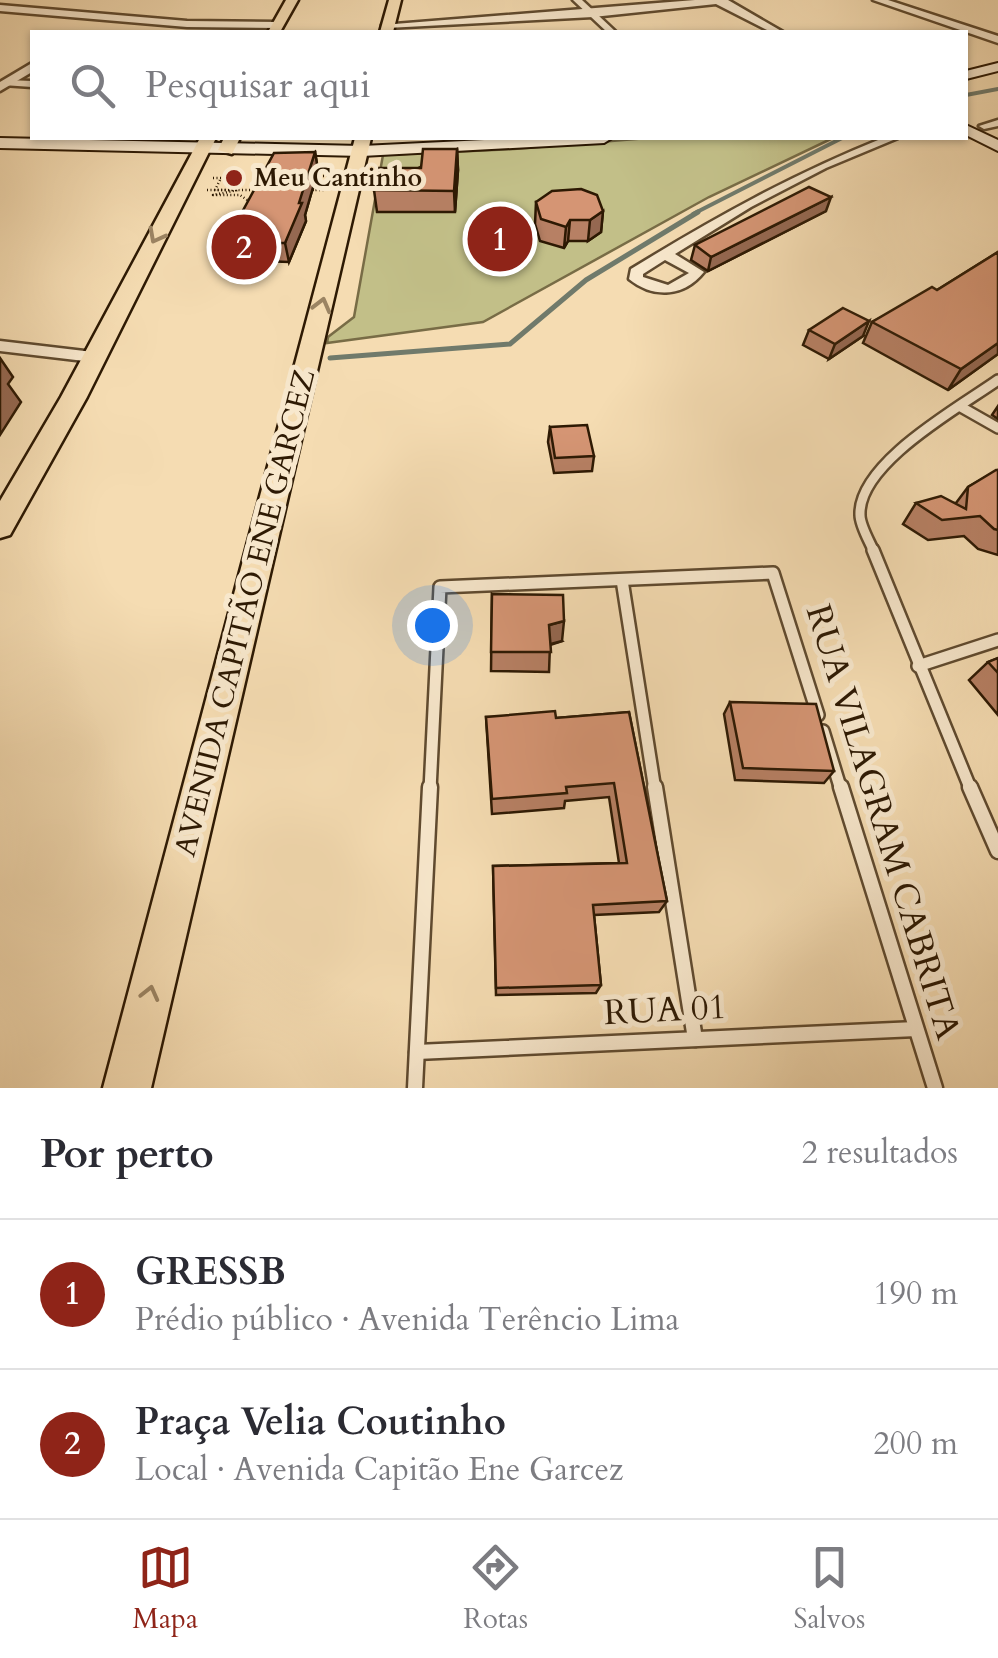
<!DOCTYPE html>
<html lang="pt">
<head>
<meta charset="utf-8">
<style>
	:root { --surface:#fff; --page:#f7f7f7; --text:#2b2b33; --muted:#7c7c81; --line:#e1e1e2; --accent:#8f2418 }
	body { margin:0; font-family:Cardo,serif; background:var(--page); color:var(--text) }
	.you { position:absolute; left:432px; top:625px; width:35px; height:35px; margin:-25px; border:8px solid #fff; border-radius:50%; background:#1a73e8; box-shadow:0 0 0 15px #1a73e833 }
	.badge { display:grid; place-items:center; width:65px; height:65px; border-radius:50%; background:var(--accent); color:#fff; font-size:32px; font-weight:700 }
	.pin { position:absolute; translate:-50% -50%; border:5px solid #fff; box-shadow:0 2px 10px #0006 }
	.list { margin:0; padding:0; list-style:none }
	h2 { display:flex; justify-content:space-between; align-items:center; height:130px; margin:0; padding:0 40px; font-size:42px }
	h2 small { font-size:32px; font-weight:400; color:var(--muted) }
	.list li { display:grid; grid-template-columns:65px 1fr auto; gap:30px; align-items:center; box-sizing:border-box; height:150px; padding:0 40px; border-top:2px solid var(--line) }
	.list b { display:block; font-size:38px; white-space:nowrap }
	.list p { margin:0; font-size:32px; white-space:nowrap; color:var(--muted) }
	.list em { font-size:32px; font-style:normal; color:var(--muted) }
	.icon { flex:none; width:55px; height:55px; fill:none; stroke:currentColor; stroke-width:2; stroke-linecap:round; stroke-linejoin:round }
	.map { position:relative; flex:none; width:998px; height:1088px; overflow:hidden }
	.search { position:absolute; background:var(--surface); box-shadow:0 2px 8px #0004; left:30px; right:30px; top:30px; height:110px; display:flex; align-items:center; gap:25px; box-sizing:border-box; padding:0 35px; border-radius:0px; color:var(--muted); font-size:38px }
	.sheet { height:430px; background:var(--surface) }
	nav { display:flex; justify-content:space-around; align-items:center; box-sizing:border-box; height:140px; border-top:2px solid var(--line); background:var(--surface); font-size:28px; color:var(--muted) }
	nav a { display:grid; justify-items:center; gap:5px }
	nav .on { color:var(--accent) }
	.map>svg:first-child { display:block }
	.green { fill:#c2bf88; stroke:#786c46; stroke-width:2.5 }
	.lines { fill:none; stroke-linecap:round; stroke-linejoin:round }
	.stream-far1 { stroke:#707a6b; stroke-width:4 }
	.stream { stroke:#707a6b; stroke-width:5 }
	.service-far2-casing { stroke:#5f4a2f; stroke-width:14 }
	.service-far1-casing { stroke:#5f4a2f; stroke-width:16 }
	.service-casing { stroke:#5f4a2f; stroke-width:19 }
	.minor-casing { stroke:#5f4a2f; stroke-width:5 }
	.tertiary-casing { stroke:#5f4a2f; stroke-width:5 }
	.secondary-casing { stroke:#2d1903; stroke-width:4 }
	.primary-casing { stroke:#2d1903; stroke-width:5 }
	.path-far1 { stroke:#2d1903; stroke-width:2.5; stroke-dasharray:1 2.5; stroke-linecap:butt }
	.path { stroke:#2d1903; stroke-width:4; stroke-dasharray:1 4; stroke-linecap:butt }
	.service-far2 { stroke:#f8e8cd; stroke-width:9 }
	.service-far1 { stroke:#f8e8cd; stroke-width:11 }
	.service { stroke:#f8e8cd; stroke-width:14 }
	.minor { fill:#f8e8cd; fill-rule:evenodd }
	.tertiary { fill:#f8e8cd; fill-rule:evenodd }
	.secondary { fill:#f8e8cd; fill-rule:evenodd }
	.primary { fill:#f5dcb2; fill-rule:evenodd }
	.path-bridge { stroke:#2d1903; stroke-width:2.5; stroke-dasharray:1 2.5; stroke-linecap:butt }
	.wall { fill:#b78064; stroke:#2d1903; stroke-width:2.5 }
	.shaded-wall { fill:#956851; stroke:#2d1903; stroke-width:2.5 }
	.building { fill:#d59574; stroke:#2d1903; stroke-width:2.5 }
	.oneway { stroke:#9b8463 }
	.poi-dot { fill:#8f2418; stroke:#f8e8cd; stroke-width:4 }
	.labels { text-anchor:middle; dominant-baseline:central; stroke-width:10; stroke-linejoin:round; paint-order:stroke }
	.far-poi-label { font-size:25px; font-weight:bold; fill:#2d1903; stroke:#f8e8cd; text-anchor:start }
	.street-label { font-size:30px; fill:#2d1903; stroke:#f8e8cd }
	.near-street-label { font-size:35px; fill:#2d1903; stroke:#f8e8cd }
</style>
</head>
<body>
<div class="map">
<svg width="998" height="1088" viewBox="0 0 998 1088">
	<rect width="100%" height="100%" fill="#f5dcb2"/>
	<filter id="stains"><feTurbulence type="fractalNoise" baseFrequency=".002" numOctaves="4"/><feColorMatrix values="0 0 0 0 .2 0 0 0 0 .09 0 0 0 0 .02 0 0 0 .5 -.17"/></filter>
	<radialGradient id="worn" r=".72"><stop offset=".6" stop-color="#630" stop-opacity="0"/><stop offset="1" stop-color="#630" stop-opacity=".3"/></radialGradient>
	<!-- green -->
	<path class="green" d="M648,138H833L709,197L483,322L327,343L328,337L354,317L383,155L514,149Z"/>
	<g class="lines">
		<!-- stream-far1 -->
		<g class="stream-far1">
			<path d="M966,95L998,89"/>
			<path d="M693,214L842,138"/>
		</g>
		<!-- stream -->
		<path class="stream" d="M330,358L510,344L586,280L698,212"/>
		<defs>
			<g id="service-far2">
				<path d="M961,407L998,428"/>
				<path d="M874,552C870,542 860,526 860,515C858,463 960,407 998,380"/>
			</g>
			<g id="service-far1">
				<path d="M873,550L971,790"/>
				<path d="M622,580L655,790"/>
				<path d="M918,666L998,640"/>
				<path d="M823,731L841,790"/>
				<path d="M430,790L440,587L773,573L818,715"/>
			</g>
			<g id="service">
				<path d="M655,787L695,1039"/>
				<path d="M841,787L935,1088"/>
				<path d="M970,787L998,851"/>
				<path d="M417,1052L916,1029"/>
				<path d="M415,1088L430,787"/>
			</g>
			<g id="minor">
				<path d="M573,0H582L616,32H607Z"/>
				<path d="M6,80L32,81V87L3,85Z"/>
				<path d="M998,120V126L984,129L979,126Z"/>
				<path d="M883,138H898L826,168L751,207L675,254L704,272C684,297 654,299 629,279L631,269C714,218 793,174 883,138ZM665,260L689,273L668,285L643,277V274Z"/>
				<path d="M0,341L93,352L101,357L93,362L0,351Z"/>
			</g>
			<g id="tertiary">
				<path d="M695,0H728L783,32H771L716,4L593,17L387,28L382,25Z"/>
				<path d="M873,0H888L998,36V43Z"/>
				<path d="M0,5L187,21L278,22L283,25L278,28L187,27L0,11Z"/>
				<path d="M32,63V72L0,91V82Z"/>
			</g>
			<g id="secondary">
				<path d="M998,63V71L966,79V71Z"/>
				<path d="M966,125L998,140V151L966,135Z"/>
				<path d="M0,138L362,146L528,138H612L604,143L362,156L0,148Z"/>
			</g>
			<g id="primary">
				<path d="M286,0H298L280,32H268Z"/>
				<path d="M389,0H401L393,32H380Z"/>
				<path d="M200,138H216L87,397L10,535L0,538V501L61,397Z"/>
				<path d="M224,138H240L232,154L218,150Z"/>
				<path d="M355,138H371L151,1088H103Z"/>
			</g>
		</defs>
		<!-- service-far2 casing -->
		<use href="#service-far2" class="service-far2-casing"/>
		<!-- service-far1 casing -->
		<use href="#service-far1" class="service-far1-casing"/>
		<!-- service casing -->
		<use href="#service" class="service-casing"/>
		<!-- minor casing -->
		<use href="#minor" class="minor-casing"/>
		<!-- tertiary casing -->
		<use href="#tertiary" class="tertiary-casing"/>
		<!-- secondary casing -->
		<use href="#secondary" class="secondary-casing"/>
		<!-- primary casing -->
		<use href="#primary" class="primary-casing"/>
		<!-- path-far1 -->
		<g class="path-far1">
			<path d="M316,176H329"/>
			<path d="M213,178H222"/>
			<path d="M207,190H259"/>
			<path d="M305,190H325"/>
		</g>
		<!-- path -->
		<path class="path" d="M232,261L239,246"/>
		<!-- service-far2 -->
		<use href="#service-far2" class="service-far2"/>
		<!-- service-far1 -->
		<use href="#service-far1" class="service-far1"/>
		<!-- service -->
		<use href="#service" class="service"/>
		<!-- minor -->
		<use href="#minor" class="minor"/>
		<!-- tertiary -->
		<use href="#tertiary" class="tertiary"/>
		<!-- secondary -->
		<use href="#secondary" class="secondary"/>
		<!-- primary -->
		<use href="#primary" class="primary"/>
		<!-- path-bridge -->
		<g class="path-bridge">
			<path d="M220,180L215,190H238L213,195H240L250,202"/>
			<path d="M306,190H315L318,181"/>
		</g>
	</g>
	<!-- wall -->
	<g class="wall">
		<path d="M457,149L458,170L455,212H377L374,190Z"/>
		<path d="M315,152L318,170L305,215L306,221L289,262L261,261L257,246H239L234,227Z"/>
		<path d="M536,202L603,211L601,232L588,241H568L564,248L540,241L535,224Z"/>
		<path d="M826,211L708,271L691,260L695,245Z"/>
		<path d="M998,252V354L948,390L863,343L872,322L937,290Z"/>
		<path d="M809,330L863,336L829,359L803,345Z"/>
		<path d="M998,406V419L992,415Z"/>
		<path d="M550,427L594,456L592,471L554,473L548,442Z"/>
		<path d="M998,470V555L978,549L964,536L928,540L903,524L916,503H956L968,487Z"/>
		<path d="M492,594L562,641L550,645L549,672L491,671Z"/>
		<path d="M998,658V715L969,680L988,662Z"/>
		<path d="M730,702L834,771L824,783L735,780L724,714Z"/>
		<path d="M629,712L667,901L659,912L594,915L601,985L596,993L496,995L493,866L619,863L609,797L565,801L564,808L492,814L486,717L556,718Z"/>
	</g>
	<!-- shaded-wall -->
	<g class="shaded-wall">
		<path d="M457,149L458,170L455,212L454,191Z"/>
		<path d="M315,152L318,170L305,215L306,221L289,262L285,243Z"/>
		<path d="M831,197L826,211L708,271L711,257Z"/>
		<path d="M603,211L601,232L588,241L590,220Z"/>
		<path d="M570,220L568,241L564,248L566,227Z"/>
		<path d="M869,321L863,336L829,359L835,344Z"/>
		<path d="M998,343V354L948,390L961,369Z"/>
		<path d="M0,358L13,377L8,384L21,402L0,435Z"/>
		<path d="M564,621L562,641L547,645L549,625Z"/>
	</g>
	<!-- building -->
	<g class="building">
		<path d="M423,149H457L454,191L374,190L379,168H421Z"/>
		<path d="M315,152L299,203H302L285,243H256L262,228L234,227L274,153Z"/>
		<path d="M809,187L831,197L711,257L695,245Z"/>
		<path d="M581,189L597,195L603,211L590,220H570L566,227L541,219L536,202L552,191Z"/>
		<path d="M998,252V343L961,369L872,322L932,287L937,290Z"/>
		<path d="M843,308L869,321L835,344L809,330Z"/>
		<path d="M587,425L594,456L555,458L550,427Z"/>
		<path d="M996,470H998V530L994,529L980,516L942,520L916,503L941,496L966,509L968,487Z"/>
		<path d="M492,594L563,595L564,621L549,625L551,652H491Z"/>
		<path d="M998,658V673L988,662Z"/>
		<path d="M730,702L816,704L834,771L743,768Z"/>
		<path d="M555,711L556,718L629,712L667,901L593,905L601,985L496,988L493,866L627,863L614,783L566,787L567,793L492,799L486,717Z"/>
	</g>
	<!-- one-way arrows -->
	<defs><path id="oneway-chevron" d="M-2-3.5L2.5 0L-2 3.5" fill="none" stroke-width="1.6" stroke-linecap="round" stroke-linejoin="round" transform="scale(2.5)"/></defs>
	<g class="oneway">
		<use href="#oneway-chevron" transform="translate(156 236) rotate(118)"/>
		<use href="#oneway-chevron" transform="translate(322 305) rotate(-75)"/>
		<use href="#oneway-chevron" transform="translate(150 993) rotate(-76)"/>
	</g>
	<!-- markers -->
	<circle class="poi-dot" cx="234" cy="178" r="10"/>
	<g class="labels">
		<!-- far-poi labels -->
		<g class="far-poi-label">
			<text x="254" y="178">Meu Cantinho</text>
		</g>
		<!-- street labels -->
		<g class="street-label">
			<text transform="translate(245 613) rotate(-76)">AVENIDA CAPITÃO ENE GARCEZ</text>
		</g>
		<!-- near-street labels -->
		<g class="near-street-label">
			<text transform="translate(883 822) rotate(73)">RUA VILAGRAM CABRITA</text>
			<text transform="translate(665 1010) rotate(-3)">RUA 01</text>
		</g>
	</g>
	<rect width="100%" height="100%" filter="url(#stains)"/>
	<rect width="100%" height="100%" fill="url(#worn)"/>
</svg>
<div class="you"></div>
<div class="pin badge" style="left:500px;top:239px">1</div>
<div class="pin badge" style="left:244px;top:247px">2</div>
<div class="search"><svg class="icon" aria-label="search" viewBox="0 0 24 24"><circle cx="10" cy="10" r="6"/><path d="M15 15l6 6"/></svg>Pesquisar aqui</div>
</div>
<section class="sheet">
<h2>Por perto<small>2 resultados</small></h2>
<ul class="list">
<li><span class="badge">1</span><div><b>GRESSB</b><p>Prédio público · Avenida Terêncio Lima</p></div><em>190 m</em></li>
<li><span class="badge">2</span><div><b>Praça Velia Coutinho</b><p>Local · Avenida Capitão Ene Garcez</p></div><em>200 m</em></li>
</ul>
</section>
<nav>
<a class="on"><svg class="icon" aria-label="map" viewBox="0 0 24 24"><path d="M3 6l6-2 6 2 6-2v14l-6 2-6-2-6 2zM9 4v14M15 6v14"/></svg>Mapa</a>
<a><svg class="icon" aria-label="directions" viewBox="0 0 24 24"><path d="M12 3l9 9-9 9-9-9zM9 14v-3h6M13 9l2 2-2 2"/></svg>Rotas</a>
<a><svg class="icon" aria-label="saved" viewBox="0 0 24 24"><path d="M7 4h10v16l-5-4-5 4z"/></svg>Salvos</a>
</nav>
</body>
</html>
